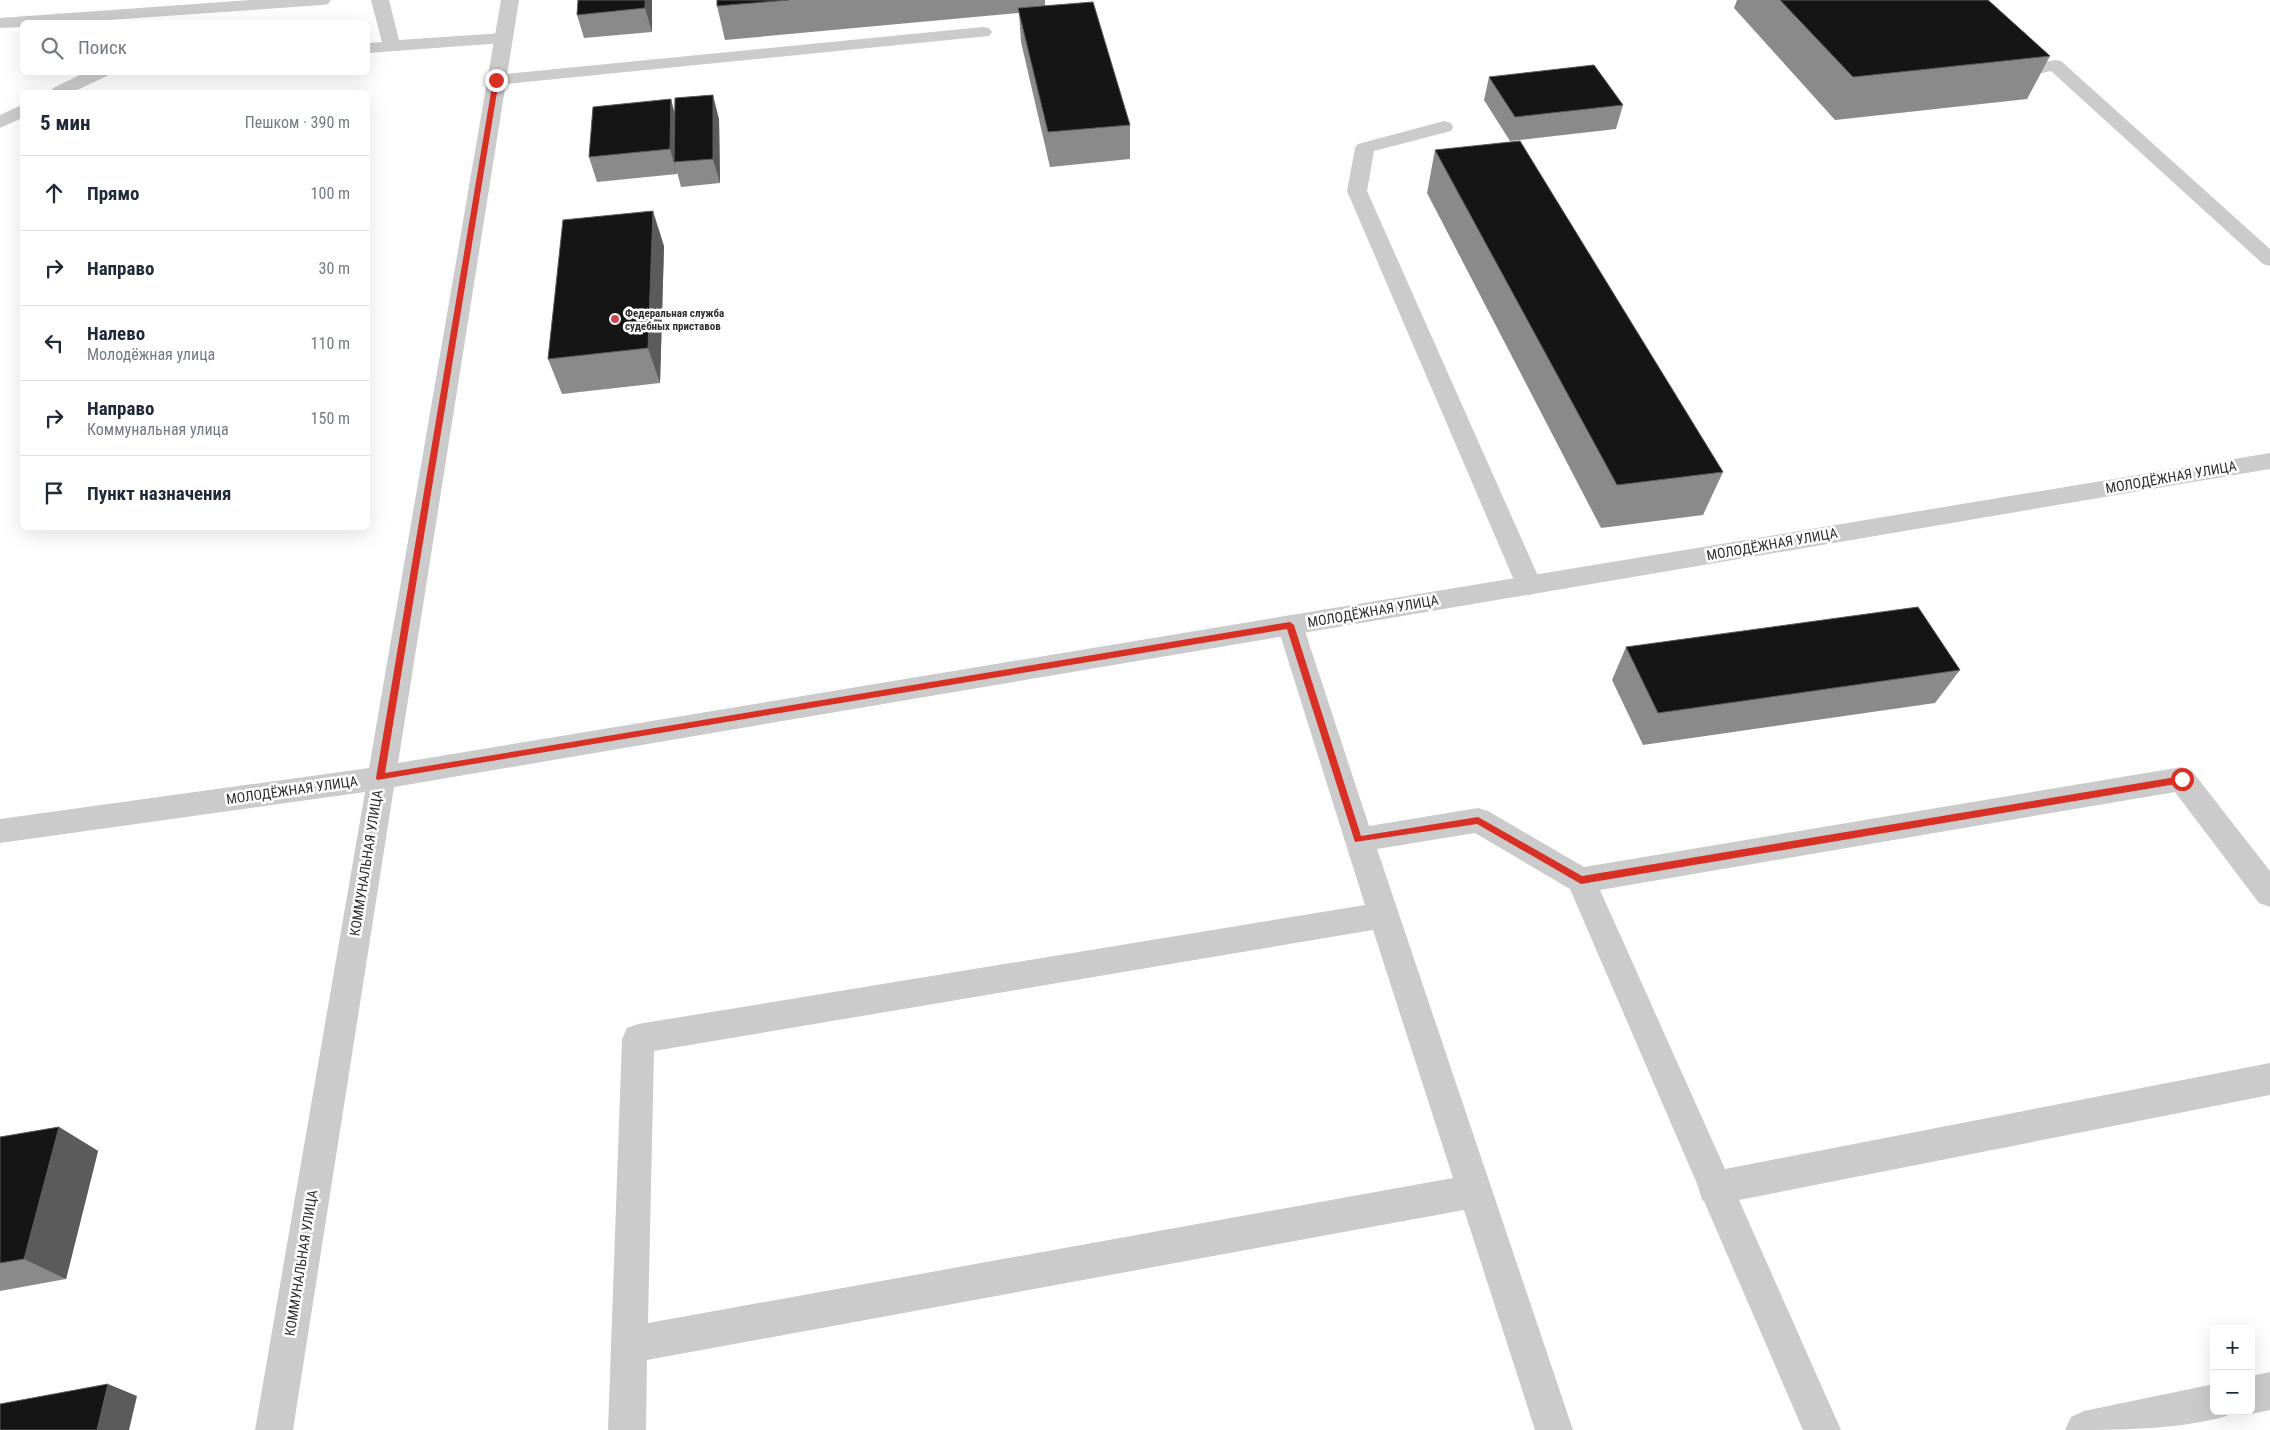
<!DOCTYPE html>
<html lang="ru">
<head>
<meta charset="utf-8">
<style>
	:root { --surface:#fff; --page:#f2f2f3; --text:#1f2937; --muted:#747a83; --line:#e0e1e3 }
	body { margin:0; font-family:"Roboto Condensed",sans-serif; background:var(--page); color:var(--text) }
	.controls { position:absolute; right:15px; bottom:15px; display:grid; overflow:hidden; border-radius:8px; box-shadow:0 5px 20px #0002 }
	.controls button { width:45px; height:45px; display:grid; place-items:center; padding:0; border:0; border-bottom:1px solid var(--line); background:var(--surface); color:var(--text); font:25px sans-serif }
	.stop { position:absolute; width:15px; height:15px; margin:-11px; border:4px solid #d93025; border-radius:50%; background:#fff }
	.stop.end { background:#d93025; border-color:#fff; box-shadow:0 1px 5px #0008 }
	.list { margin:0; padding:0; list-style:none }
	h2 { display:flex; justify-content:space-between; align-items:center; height:65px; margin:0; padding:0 20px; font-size:21px }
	h2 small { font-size:16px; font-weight:400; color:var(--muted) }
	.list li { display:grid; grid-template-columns:32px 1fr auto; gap:15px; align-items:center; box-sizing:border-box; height:75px; padding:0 20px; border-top:1px solid var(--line) }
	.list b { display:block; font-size:19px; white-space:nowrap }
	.list p { margin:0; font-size:16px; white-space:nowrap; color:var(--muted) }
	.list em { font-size:16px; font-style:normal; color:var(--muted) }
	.icon { flex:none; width:28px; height:28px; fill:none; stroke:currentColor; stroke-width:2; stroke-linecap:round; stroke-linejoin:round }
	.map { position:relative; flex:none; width:2270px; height:1430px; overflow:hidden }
	.search { position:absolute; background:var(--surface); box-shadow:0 5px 20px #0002; left:20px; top:20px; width:350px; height:55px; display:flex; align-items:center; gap:12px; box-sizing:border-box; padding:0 18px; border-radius:8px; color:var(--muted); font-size:19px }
	.panel { position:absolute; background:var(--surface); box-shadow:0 5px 20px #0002; left:20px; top:90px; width:350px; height:440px; border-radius:8px }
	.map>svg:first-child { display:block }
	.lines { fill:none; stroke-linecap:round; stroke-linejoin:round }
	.lane { fill:#cbcbcb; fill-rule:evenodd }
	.street { fill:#cbcbcb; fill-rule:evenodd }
	.wall { fill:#8a8a8a }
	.shaded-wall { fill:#5b5b5b }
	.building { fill:#151515; stroke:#5b5b5b }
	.route { fill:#d93025 }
	.poi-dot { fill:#d04550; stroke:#fff; stroke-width:2 }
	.labels { text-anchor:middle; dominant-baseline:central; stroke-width:5; stroke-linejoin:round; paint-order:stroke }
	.far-poi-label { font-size:11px; font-weight:bold; fill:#2e2e2e; stroke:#fff; text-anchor:start }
	.street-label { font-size:14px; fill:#2e2e2e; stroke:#fff }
</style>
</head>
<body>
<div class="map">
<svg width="2270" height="1430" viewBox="0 0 2270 1430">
	<rect width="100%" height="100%" fill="#fff"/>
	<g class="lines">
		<!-- lane -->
		<g class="lane">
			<path d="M250,0H331L328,4L322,5L80,22H22V27L0,28V18Z"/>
			<path d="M371,0H389L399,40L503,33L509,34L512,38L509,42L503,43L368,53V43L382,42Z"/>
			<path d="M983,27L989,28L992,32L989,36L496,85L490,84L487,80L490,76L496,75Z"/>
			<path d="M2055,60L2061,61L2270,249V266L2263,264L2051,71L2017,79L2011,78L2008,74L2011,70Z"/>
			<path d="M86,72H110L107,76L73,92H51L53,88Z"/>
			<path d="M22,105V118L0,128V115Z"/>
			<path d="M1444,121L1451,123L1453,127L1451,131L1374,151L1367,191L1542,585L1538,592L1529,595L1520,592L1516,585L1347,191L1355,148L1358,144Z"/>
			<path d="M1290,615L1299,618L1303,625L1369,826L1478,808L1488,811L1584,867L2182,767L2192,771L2270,871V907L2259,903L2175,792L1600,890L1725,1169L2270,1063V1095L1739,1200L1841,1430H1803L1704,1201L1702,1200L1698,1186L1570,889L1475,833L1377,849L1573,1430H1535L1464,1210L647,1360L646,1430H608L622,1039L627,1028L638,1024L1365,905L1277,625L1281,618ZM1373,930L1453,1178L648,1323L654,1051Z"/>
			<path d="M2270,1372V1410L2251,1414L2245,1411H2251V1376Z"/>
			<path d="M2214,1384V1411H2229L2227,1416C2177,1430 2119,1430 2065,1430L2071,1417L2084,1411Z"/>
		</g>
		<!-- street -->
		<path class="street" d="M501,0H519L398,763L2270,453V469L394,787L293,1430H255L365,792L0,843V819L369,768Z"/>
	</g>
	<!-- wall -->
	<g class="wall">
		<path d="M652,0V32L584,38L577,15Z"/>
		<path d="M717,0H1045V6L1130,125V159L1050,167L1021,42L1019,13L725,40L717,6Z"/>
		<path d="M1737,0H1988L2050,56L2027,99L1835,120L1734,8Z"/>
		<path d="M1489,77L1623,105L1616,129L1510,141L1484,100Z"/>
		<path d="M675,115L719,119L720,183L681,187L677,172V174L597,182L589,157Z"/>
		<path d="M1435,150L1723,472L1703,515L1601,528L1427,193Z"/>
		<path d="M664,246L660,383L562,394L548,359Z"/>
		<path d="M1626,647L1960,670L1935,703L1643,745L1612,680Z"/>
		<path d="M59,1127L98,1151L66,1279L0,1291V1137Z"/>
	</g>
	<!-- shaded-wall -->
	<g class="shaded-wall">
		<path d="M645,0H652V32L645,8Z"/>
		<path d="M713,95L719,119L720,183L713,159Z"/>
		<path d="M671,99L677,123L674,162L677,174L670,149Z"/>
		<path d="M653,211L664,246L660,383L648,348Z"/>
		<path d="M59,1127L98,1151L66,1279L24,1259Z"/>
		<path d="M108,1384L137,1396L129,1430H97Z"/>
	</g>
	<!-- building -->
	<g class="building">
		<path d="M578,0H645V8L577,15Z"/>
		<path d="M717,0H789L717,6Z"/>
		<path d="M1780,0H1988L2050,56L1853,77Z"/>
		<path d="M1093,2L1130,125L1048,132L1018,8Z"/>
		<path d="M1594,65L1623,105L1515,117L1489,77Z"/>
		<path d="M713,95V159L674,162L675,98Z"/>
		<path d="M671,99L670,149L589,157L593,107Z"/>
		<path d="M1520,141L1723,472L1617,485L1435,150Z"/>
		<path d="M653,211L648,348L548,359L563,220Z"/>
		<path d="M1918,607L1960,670L1658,713L1626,647Z"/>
		<path d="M59,1127L24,1259L0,1263V1137Z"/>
		<path d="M108,1384L97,1430H0V1404Z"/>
	</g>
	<!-- route -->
	<path class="route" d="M496,78L499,80L385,773L1290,622L1294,625L1361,836L1478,817L1582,876L2182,776L2186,779L2182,783L1581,884L1477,824L1355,842L1287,629L377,780L376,778L493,80Z"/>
	<!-- markers -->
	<circle class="poi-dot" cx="615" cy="319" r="5"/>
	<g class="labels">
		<!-- far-poi labels -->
		<g class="far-poi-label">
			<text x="625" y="313">Федеральная служба<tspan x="625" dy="13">судебных приставов</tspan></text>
		</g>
		<!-- street labels -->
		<g class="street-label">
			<text transform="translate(2171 477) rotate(-10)">МОЛОДЁЖНАЯ УЛИЦА</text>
			<text transform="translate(1772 544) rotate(-10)">МОЛОДЁЖНАЯ УЛИЦА</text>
			<text transform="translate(1373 611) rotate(-10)">МОЛОДЁЖНАЯ УЛИЦА</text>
			<text transform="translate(292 790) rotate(-8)">МОЛОДЁЖНАЯ УЛИЦА</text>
			<text transform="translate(366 863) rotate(-81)">КОММУНАЛЬНАЯ УЛИЦА</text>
			<text transform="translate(301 1263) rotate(-81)">КОММУНАЛЬНАЯ УЛИЦА</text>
		</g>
	</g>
</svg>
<div class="controls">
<button>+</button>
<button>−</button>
</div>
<div class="stop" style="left:2182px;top:779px"></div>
<div class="stop end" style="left:496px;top:80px"></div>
<div class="search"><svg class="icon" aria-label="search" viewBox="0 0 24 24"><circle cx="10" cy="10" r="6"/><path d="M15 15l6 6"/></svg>Поиск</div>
<section class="panel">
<h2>5 мин<small>Пешком · 390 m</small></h2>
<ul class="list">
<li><svg class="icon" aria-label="ahead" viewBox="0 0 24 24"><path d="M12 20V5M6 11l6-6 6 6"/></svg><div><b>Прямо</b></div><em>100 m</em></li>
<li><svg class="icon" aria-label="right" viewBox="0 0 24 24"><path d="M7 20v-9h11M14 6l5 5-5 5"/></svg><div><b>Направо</b></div><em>30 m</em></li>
<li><svg class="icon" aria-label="left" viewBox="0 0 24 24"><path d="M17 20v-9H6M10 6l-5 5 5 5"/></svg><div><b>Налево</b><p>Молодёжная улица</p></div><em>110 m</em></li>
<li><svg class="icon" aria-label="right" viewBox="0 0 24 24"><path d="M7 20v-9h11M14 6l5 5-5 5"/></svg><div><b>Направо</b><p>Коммунальная улица</p></div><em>150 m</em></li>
<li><svg class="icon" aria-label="arrive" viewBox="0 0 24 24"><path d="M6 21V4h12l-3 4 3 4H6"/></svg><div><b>Пункт назначения</b></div></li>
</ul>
</section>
</div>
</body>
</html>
